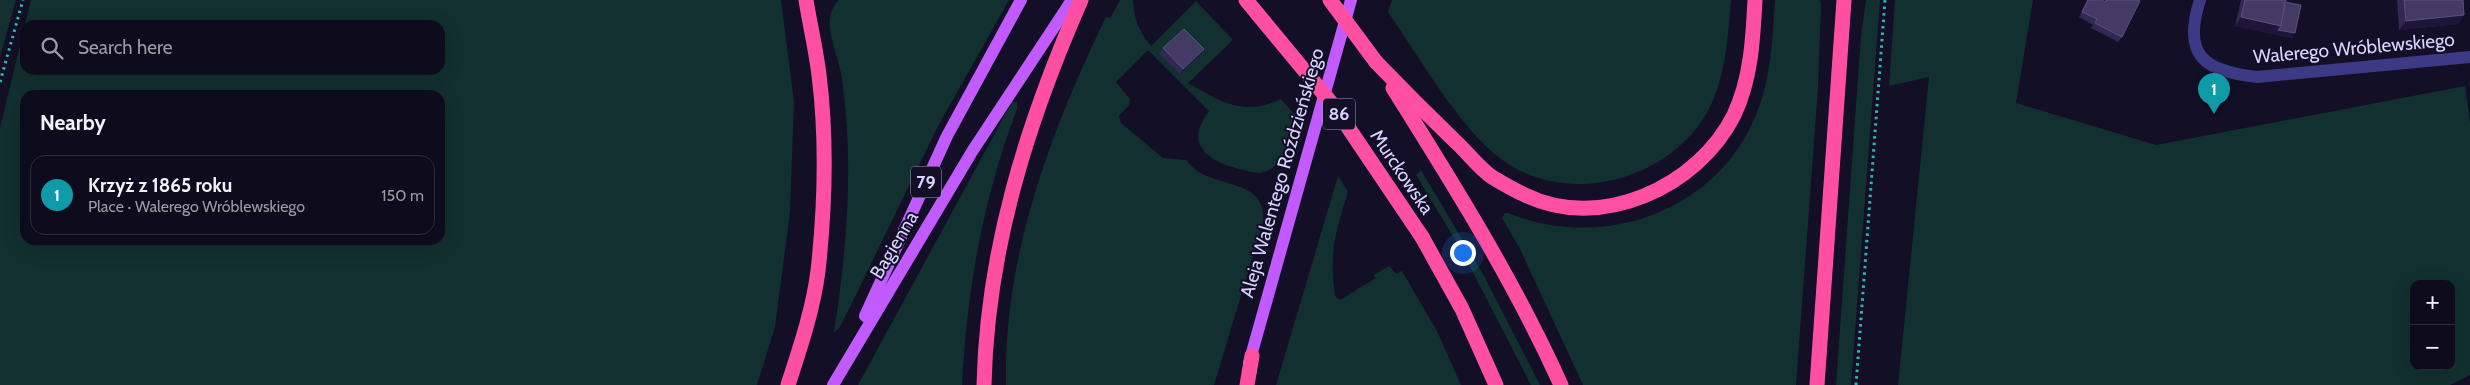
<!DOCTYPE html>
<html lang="en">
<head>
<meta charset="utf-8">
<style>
	:root { --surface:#0e0b1c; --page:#1c1929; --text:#f1f3f6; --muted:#9b9ba3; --line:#2e2b3b; --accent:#00e5ff }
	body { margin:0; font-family:Cabin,sans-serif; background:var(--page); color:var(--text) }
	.controls { position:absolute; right:15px; bottom:15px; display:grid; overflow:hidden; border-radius:10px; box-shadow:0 5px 20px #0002 }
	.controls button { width:45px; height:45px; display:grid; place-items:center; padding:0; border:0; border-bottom:1px solid var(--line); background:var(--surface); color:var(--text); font:25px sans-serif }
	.you { position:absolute; left:1462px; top:252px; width:18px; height:18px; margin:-12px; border:4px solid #fff; border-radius:50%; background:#1a73e8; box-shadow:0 0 0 8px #1a73e833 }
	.badge { display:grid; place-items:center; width:32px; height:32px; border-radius:50%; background:var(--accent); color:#fff; font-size:16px; font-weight:700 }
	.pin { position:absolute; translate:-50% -41px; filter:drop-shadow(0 1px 2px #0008) }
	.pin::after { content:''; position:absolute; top:26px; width:18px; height:15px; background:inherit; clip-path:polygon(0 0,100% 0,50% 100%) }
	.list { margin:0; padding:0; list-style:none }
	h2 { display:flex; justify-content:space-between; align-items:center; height:65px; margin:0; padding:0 20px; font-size:21px }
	h2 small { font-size:16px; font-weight:400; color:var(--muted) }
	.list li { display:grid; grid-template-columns:32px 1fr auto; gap:15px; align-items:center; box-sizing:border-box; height:80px; margin:0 10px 10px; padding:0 10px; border:1px solid var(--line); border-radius:15px }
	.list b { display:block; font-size:19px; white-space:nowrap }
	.list p { margin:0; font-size:16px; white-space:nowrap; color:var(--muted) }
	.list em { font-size:16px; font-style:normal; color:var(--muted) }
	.icon { flex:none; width:28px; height:28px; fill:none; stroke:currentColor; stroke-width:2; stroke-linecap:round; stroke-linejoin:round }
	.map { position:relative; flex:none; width:2470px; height:385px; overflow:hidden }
	.search { position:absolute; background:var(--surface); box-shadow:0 5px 20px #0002; left:20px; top:20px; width:425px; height:55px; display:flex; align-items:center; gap:12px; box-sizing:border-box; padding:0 18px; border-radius:15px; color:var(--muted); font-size:19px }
	.panel { position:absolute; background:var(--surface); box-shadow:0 5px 20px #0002; left:20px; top:90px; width:425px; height:155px; border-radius:15px }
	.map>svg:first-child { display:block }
	.green { fill:#12302f; fill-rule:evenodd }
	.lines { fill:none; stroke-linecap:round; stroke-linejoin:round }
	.path { stroke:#2fb8b0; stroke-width:3; stroke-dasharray:2.5 4; stroke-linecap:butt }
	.minor { stroke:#3d3a85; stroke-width:12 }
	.major { stroke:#c25bff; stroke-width:12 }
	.highway { stroke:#ff4fa3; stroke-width:15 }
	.highway-bridge { stroke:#ff4fa3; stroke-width:15 }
	.wall { fill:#312854 }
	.shaded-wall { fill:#1d163a }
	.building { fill:#433a66; stroke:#5a527e }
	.labels { text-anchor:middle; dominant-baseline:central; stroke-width:4; stroke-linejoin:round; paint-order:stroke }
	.shield { fill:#130f26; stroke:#9e99be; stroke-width:1 }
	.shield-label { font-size:18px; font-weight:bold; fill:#d9d4ff }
	.street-label { font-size:19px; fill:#d9d4ff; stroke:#130f26 }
</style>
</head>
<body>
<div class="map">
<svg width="2470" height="385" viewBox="0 0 2470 385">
	<rect width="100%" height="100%" fill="#130f26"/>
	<!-- green -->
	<g class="green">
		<path d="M0,0H16L0,57Z"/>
		<path d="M31,0H781L794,102L790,212L775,327L757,385H0V128ZM25,25H440V70H25ZM25,95H440V240H25Z"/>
		<path d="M839,0H1009L938,126L850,307L839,328L834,332C847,249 854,162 842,79C839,54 818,20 839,0Z"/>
		<path d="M1120,0H1133C1134,19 1139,32 1151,46L1196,1L1233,40L1188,83C1222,102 1243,117 1281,99L1294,114C1290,129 1287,153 1276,165C1272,169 1265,173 1259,173C1253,173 1246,170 1240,169C1207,161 1184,144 1209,111L1148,50L1116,82L1130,99L1129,105L1119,116L1121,123L1163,158L1186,160C1192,167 1198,173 1207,176C1233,187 1270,186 1262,226L1214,385H1006C1003,257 1051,130 1106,17L1110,18Z"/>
		<path d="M1392,0H1731C1728,36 1726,74 1710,107C1673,180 1568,209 1501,159C1460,129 1418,55 1388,12Z"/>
		<path d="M1775,0H1820L1821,4L1818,88L1796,385H1583L1520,249L1502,218L1505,213H1508C1598,250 1708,215 1751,126C1771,86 1772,43 1775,0Z"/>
		<path d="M1866,0H1880L1851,385H1836L1861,36Z"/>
		<path d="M1895,0H2033L2016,103L2156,145L2465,86L2470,122V375L2450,385H1898L1929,77L1889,86ZM2414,284H2451V366H2414Z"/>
		<path d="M1012,102H1017V109C983,199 967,289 962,385H858Z"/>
		<path d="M1421,170L1484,276L1540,385H1531L1464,255L1416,175Z"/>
		<path d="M1338,176L1348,192C1335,234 1329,252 1335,296L1340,300L1376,278L1374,275L1389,266L1396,274L1402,271L1437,331L1461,385H1276Z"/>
	</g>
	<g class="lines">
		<!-- path -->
		<g class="path">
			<path d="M0,82L23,0"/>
			<path d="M1856,385L1885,0"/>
		</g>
		<!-- minor -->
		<path class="minor" d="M2200,0C2182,56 2204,71 2257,77L2470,57"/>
		<!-- major -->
		<g class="major">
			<path d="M865,316L947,136L1021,0"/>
			<path d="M1249,363L1351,0"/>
			<path d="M833,385L973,150L1072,0"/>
		</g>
		<!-- highway -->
		<g class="highway">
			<path d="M1376,62C1402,89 1429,116 1456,142C1468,153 1479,168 1492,177C1502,183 1514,190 1525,195C1600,232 1698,187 1734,115C1751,79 1753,39 1755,0"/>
			<path d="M1393,88C1454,185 1514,281 1561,385"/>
			<path d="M1422,237L1462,309L1496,385"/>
			<path d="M788,385C800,348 813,310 818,271C825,207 827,139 819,75C816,50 810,25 806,0"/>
			<path d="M984,385C987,250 1027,123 1081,0"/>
			<path d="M1247,385L1252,356"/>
			<path d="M1817,385L1844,0"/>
		</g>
		<!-- highway-bridge -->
		<g class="highway-bridge">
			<path d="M1246,0L1333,105L1422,237"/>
			<path d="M1330,0L1376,62"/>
		</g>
	</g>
	<!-- wall -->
	<g class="wall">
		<path d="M2087,0H2102L2104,1L2105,0H2138L2122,37L2118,42L2091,28L2093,25L2079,17Z"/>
		<path d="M2241,0H2286L2285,2L2292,38L2235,26Z"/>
		<path d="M2397,0H2463L2464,15L2458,24L2399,30Z"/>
		<path d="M1163,48L1200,55L1180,74L1159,54Z"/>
	</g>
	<!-- shaded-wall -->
	<g class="shaded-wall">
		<path d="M2464,15L2458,24L2399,30L2406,21Z"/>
		<path d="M2241,17L2281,26L2295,33L2292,38L2235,26Z"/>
		<path d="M1204,49L1200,55L1180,74L1183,69Z"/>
	</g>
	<!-- building -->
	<g class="building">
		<path d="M2088,0H2102L2105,2L2106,0H2138L2140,1L2122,37L2095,23L2097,19L2082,12Z"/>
		<path d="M2245,0H2286L2281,26L2241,17Z"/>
		<path d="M2404,0H2463L2464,15L2406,21Z"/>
		<path d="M2285,2L2301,5L2295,33L2278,30L2281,26Z"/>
		<path d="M1184,29L1204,49L1183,69L1163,48Z"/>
	</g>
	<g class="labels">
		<!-- shield labels -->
		<g class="shield">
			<rect x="1323" y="98.5" width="32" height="31" rx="4"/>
			<rect x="911" y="166.5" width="30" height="31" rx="4"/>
		</g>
		<g class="shield-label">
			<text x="1339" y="114">86</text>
			<text x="926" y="182">79</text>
		</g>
		<!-- street labels -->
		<g class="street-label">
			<text transform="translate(2354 48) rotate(-5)">Walerego Wróblewskiego</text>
			<text transform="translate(1402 172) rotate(56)">Murckowska</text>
			<text transform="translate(1282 173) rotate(-74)">Aleja Walentego Roździeńskiego</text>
			<text transform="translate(894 245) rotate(-59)">Bagienna</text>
		</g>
	</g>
</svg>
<div class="controls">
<button>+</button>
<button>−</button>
</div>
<div class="you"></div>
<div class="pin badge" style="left:2214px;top:114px;background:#0f9aa8">1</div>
<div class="search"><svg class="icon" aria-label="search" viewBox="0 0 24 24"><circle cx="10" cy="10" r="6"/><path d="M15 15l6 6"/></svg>Search here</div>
<section class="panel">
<h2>Nearby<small></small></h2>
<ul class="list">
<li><span class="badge" style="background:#0f9aa8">1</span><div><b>Krzyż z 1865 roku</b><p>Place · Walerego Wróblewskiego</p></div><em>150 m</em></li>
</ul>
</section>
</div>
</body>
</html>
